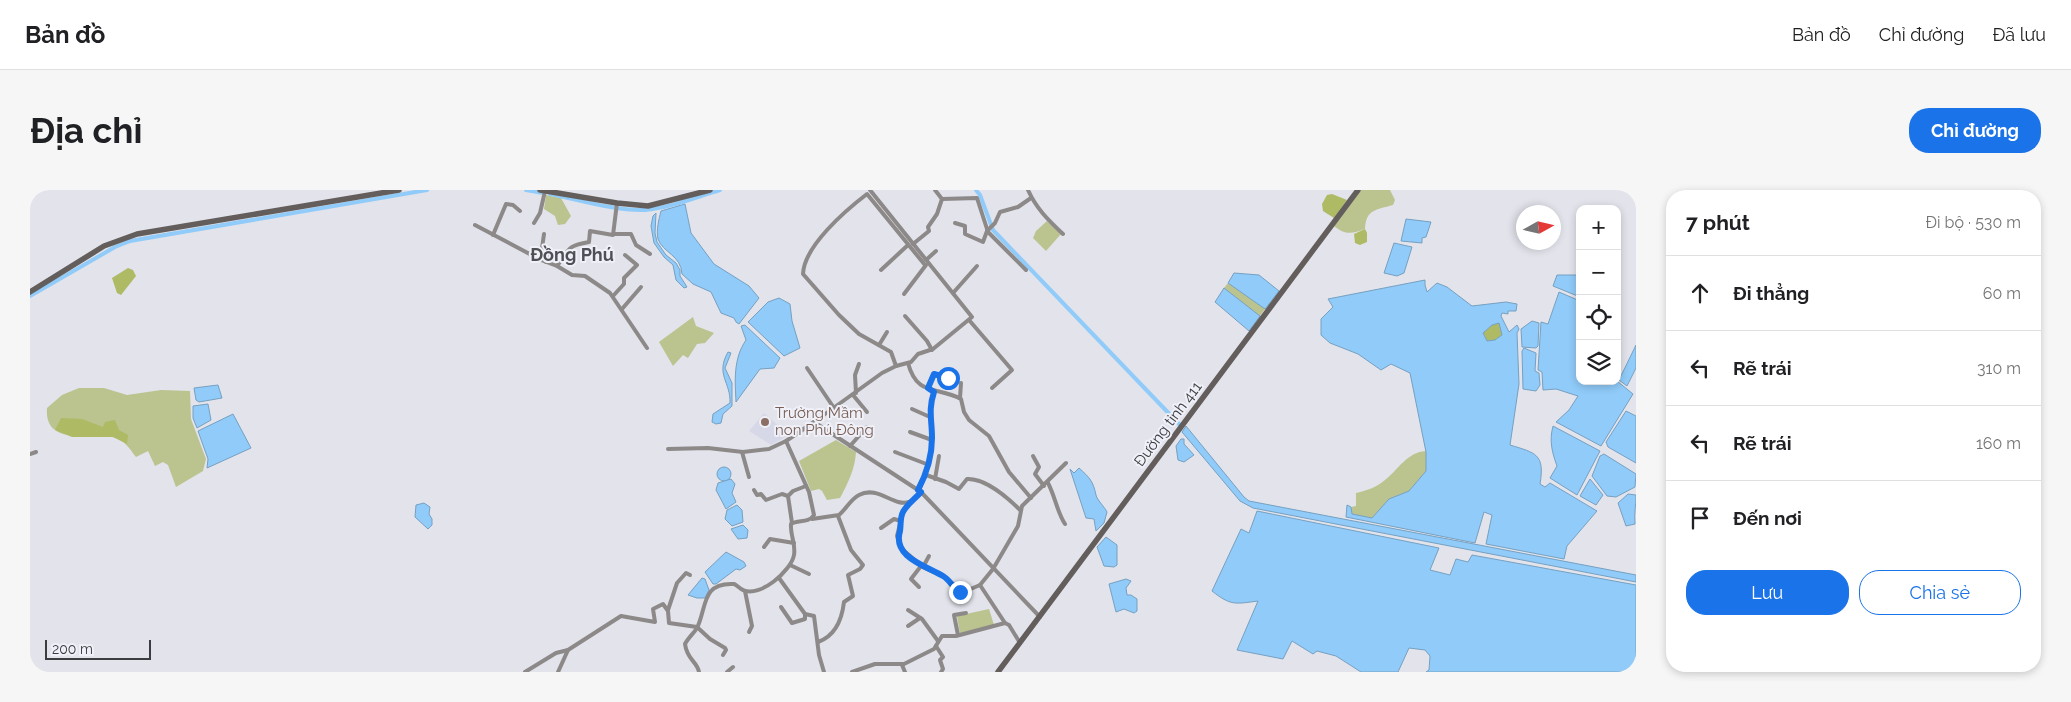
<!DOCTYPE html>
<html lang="vi">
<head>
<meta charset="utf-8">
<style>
	:root { --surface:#fff; --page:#f6f6f6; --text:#202124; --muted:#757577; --line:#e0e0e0; --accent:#1a73e8 }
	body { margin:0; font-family:Raleway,sans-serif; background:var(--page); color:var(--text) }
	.controls { position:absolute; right:15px; top:15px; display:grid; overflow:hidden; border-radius:10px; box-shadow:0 2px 8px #0003 }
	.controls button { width:45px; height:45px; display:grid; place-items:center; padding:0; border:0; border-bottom:1px solid var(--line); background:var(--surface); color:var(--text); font:25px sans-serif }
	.compass { position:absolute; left:1486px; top:15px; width:45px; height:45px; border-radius:50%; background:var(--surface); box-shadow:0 2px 8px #0003; rotate:82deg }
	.scale { position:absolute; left:15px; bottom:12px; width:106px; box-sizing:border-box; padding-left:5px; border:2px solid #3b3c3f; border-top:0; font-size:14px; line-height:18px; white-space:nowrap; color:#3b3c3f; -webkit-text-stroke:4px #eff0f8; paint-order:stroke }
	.stop { position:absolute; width:15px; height:15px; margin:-11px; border:4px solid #1a73e8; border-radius:50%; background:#fff }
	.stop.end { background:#1a73e8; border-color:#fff; box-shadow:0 1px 5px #0008 }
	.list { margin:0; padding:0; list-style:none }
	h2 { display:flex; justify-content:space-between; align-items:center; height:65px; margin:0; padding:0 20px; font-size:21px }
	h2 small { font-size:16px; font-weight:400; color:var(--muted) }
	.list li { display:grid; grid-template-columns:32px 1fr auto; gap:15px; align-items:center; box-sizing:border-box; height:75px; padding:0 20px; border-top:1px solid var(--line) }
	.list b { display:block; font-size:19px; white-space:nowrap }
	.list em { font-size:16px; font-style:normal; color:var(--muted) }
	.actions { display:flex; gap:10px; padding:15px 20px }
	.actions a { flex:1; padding:11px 0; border:1px solid var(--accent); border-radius:20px; text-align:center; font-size:18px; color:var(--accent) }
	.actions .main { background:var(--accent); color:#fff }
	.icon { flex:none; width:28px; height:28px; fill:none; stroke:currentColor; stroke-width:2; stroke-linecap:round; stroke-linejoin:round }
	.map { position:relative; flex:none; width:1606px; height:482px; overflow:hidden; border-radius:20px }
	header { display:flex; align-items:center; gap:30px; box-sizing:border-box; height:70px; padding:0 25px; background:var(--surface); border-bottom:1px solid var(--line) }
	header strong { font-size:24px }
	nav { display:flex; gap:28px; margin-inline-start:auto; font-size:18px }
	.intro { display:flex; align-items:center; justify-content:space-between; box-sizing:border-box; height:120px; padding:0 30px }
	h1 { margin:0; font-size:35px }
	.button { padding:12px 22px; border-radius:20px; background:var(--accent); color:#fff; font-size:18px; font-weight:700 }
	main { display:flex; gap:30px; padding:0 30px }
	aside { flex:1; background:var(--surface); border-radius:20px; box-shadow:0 2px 8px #0003 }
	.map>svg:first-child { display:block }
	.built { fill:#d6d8e7 }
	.green { fill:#bbc38f }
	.forest { fill:#aeba64 }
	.water { fill:#90cbf9; stroke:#76a0c1; fill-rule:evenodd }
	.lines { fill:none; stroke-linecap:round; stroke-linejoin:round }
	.canal { stroke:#90cbf9; stroke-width:4 }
	.minor { stroke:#8c8988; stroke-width:4 }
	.secondary { stroke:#635e5c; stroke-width:5.5 }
	.route { stroke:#1a73e8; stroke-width:6 }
	.education-dot { fill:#8d6e63; stroke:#eff0f8; stroke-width:2 }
	.labels { text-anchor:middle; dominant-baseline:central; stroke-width:4; stroke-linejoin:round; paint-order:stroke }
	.education-label { font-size:15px; fill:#785e54; stroke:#eff0f8; text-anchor:start }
	.street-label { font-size:15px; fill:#3b3c3f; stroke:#eff0f8 }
	.quarter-label { font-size:18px; font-weight:bold; fill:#4f5056; stroke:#eff0f8 }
</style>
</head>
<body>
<header>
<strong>Bản đồ</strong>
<nav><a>Bản đồ</a><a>Chỉ đường</a><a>Đã lưu</a></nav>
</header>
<div class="intro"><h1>Địa chỉ</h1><a class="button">Chỉ đường</a></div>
<main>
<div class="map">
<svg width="1606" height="482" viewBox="0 0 1606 482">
	<rect width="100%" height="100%" fill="#e2e3eb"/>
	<!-- built -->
	<path class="built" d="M734,223L759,245L741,255L719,241Z"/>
	<!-- green -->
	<g class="green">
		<path d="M1331,0H1360L1365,10L1363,15C1346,20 1336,19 1335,39C1322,44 1315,45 1304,36Z"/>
		<path d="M516,5L531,8L541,26L535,34L528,35L525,26L514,19Z"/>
		<path d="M1017,31L1031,44L1016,61L1003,48L1006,41Z"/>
		<path d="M1198,93L1235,119L1230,126L1194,98Z"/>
		<path d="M663,127L666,136L684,143L675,153L667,154L658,168L653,165L643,176L629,152Z"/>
		<path d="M49,198H74L97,205L131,200L160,201L161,229L176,269L173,281L146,297L138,275L133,272L125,276L118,261L106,267C99,258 94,249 82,247C59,243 14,256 17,218L32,205Z"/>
		<path d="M806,250L826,262C825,279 818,293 810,308L797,310L792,301L789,299L781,301L769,271Z"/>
		<path d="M1396,261V281L1379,301L1359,309L1342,328L1322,324L1321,317L1326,316V303C1336,301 1347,297 1355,290C1368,280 1377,262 1396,261Z"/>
		<path d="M959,419L964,435L930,444L927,426Z"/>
	</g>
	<!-- forest -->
	<g class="forest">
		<path d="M1302,4L1317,10L1304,28L1293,21L1292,14L1297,5Z"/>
		<path d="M1335,39L1337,43V52L1330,55L1325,53L1324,44Z"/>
		<path d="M98,78L103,80L106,86L91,105L87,103L82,88Z"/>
		<path d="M1469,133L1472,145L1465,150L1457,151L1453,143L1462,135Z"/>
		<path d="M31,228L52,229L73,237L75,232L85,230L89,240L98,245L97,254L83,247H42L25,240Z"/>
	</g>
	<!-- water -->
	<g class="water">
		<path d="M655,14L661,43L684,74L719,96L729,108L709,134L706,132L704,128L691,123L681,102L663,94L652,84C651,65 633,63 628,49C626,40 629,29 631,21Z"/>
		<path d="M626,23L625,43L627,52L636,65L646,73L650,80V86L657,97L654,98L646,90L643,75L634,67L624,53L621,36L623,26Z"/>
		<path d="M1376,29L1401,32L1396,47L1392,48V53L1371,51Z"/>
		<path d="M1364,53L1382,57L1374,83L1367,86L1354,83Z"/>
		<path d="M1204,83L1229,85L1249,101L1235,119L1198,93Z"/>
		<path d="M1527,85H1550V107L1523,96Z"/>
		<path d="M1395,90V95L1397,102L1407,93L1417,97L1442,116L1476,112L1487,114L1486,121H1478V124L1472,123L1471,126L1479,142L1487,135L1489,139L1487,143L1489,194L1480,255C1506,263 1515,264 1510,294L1515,297L1520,293L1567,321L1537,356L1534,369L1456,354L1462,325L1454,322L1445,353L1316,327L1317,315L1321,317L1322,324L1342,328L1359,309L1379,301L1396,281V262L1380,183L1361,174L1351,180L1328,164L1300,153L1291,145V129L1303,117L1298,109ZM1469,133L1472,145L1465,150L1457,151L1453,143L1462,135Z"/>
		<path d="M1194,98L1230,126L1219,141L1185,112Z"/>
		<path d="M1529,102L1550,111V191H1587L1603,204L1571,256L1526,232L1539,220L1548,206L1526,199L1513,200L1512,182L1508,180L1511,132L1518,134Z"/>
		<path d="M749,108L760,114L762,131L770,158L754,166L718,132L738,112Z"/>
		<path d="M1502,131L1509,133L1508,156L1506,158L1492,157L1491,139Z"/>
		<path d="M715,135L750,168L744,178L730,179L706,212C705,191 703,169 716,150L711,136Z"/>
		<path d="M1606,155V178L1597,196L1589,190Z"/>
		<path d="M1494,158L1506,163L1505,181L1509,183L1510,195L1506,201L1493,199L1492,161Z"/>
		<path d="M698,162L701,163L695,178L702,193V216L693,224L691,233L686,234L682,232L683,224L700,213C701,192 685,185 698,162Z"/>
		<path d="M188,195L192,208L169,212L166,210L164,198Z"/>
		<path d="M178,214L181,230L167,238L163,228V216Z"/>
		<path d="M1596,221L1606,226V273L1578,257L1576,252Z"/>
		<path d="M203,224L221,258L177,278L178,269L168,241Z"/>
		<path d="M1156,236L1214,307L1219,311L1606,385V392L1223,318L1210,311L1152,242Z"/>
		<path d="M1523,236L1570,261L1547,305L1520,288L1527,276C1522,262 1519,251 1523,236Z"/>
		<path d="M1151,249H1154V254L1164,265L1154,272L1148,270L1146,256Z"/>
		<path d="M1574,264L1606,284L1605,297L1586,307L1577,306L1562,286L1570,266Z"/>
		<circle cx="694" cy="284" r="7"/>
		<path d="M1049,278C1060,288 1063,291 1066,305C1067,310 1074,316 1077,322L1074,333L1066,341L1064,329L1056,328L1040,279L1044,283Z"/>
		<path d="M701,289L705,294L702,303L706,312L696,319L686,300L688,293Z"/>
		<path d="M1560,289L1573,305L1566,315L1550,306Z"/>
		<path d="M1598,304L1606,305C1606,315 1604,324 1605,334L1596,336L1588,313Z"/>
		<path d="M394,313L400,317L399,324L402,329V335L398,339L385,327L386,315Z"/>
		<path d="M707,315L712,320L713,332L702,336L695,329L697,320Z"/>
		<path d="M1227,321L1409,358L1400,380L1420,385L1426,369L1438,372L1442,365L1606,395V482H1396L1399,480L1400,466L1395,460L1379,458L1368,482H1331L1306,466L1287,461L1283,464L1262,451L1253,469L1207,460L1228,411C1205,414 1201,416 1182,401L1211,339L1219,343Z"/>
		<path d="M713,335L718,340L717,348L708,349L701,339Z"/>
		<path d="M1076,347L1087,355V375L1084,377L1074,376L1067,357Z"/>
		<path d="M696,362L714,372L716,376L710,380L706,379L686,394H683L675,382Z"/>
		<path d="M672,388L675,389L679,400L675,408H667L658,405Z"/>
		<path d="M1096,389L1101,391L1096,398L1097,405H1101L1107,409V421L1104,423L1094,419L1086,422L1079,394Z"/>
	</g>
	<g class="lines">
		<!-- canal -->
		<g class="canal">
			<path d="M496,0L513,3"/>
			<path d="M946,0L950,5L963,40L1149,234"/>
			<path d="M520,4C549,10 586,21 615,20C640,18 666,7 690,0"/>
			<path d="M0,106L85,57L100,51L397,0"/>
		</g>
		<!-- minor -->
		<g class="minor">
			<path d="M905,0L912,9L947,8L958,42L996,80"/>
			<path d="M998,0C1006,18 1018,30 1033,44"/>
			<path d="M504,33L510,23L515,1"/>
			<path d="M925,33L935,36V44L953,52L957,41L965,33L970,22L988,17L1001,8"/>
			<path d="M445,35L511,70L527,76L542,85L555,86L580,103L617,158"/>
			<path d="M514,44L512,58L517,63L516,72"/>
			<path d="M584,44H601L606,55L620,64"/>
			<path d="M463,45L476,14L483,15L490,21"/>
			<path d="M883,54L899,41L898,37L907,24L912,9"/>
			<path d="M896,70L906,61"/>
			<path d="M527,76C540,58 537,56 559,52L560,41L583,45L587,13"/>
			<path d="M851,80L878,55"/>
			<path d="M923,103L947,76"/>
			<path d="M874,104L896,75"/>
			<path d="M583,106L594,94V88L607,75L595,65"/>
			<path d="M592,119L611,97"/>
			<path d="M875,126L897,151L902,160"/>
			<path d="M939,130L982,180L962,198"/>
			<path d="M849,155L857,142"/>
			<path d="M878,173C887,207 907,196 931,209L934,222L939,230L959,246L979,282L1001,308"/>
			<path d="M866,176L861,162L829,144L809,125L773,84C774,56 816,20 837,4L895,75"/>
			<path d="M777,178L804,218"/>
			<path d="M898,198L904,184H907L918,188"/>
			<path d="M826,203L825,185L829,174"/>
			<path d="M823,205L837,222"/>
			<path d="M930,208L931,193"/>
			<path d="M882,219L900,227"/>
			<path d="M784,232L891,302L1010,427"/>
			<path d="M880,242L902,250"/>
			<path d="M820,256L837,237"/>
			<path d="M638,259L678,258L713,262L739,259L756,251L784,232L852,183L866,176L881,172L888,164L903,159L942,127L840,0"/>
			<path d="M712,262L719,287"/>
			<path d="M865,262L899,275"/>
			<path d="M0,264L6,262"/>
			<path d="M1003,266L1009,277L1005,284L1014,296"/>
			<path d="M896,285L916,292L929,299L937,289C955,288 978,308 990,320"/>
			<path d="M905,289L909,266"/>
			<path d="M1018,293C1025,306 1027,322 1035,334"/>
			<path d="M724,300L727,305L731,304L736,310L752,304L758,306"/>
			<path d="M889,300C897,283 902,267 902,248C902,229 898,220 904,202"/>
			<path d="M879,312L873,322L867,346L872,359L893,377L916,388L925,398L930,402L936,401L950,395L963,379L988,336L992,316L1036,273"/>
			<path d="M782,329L809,325C816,319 821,309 829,305C848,295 863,317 879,312C884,311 888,306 891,302"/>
			<path d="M762,333L758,306L763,301L776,296"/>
			<path d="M851,338L864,329L871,331"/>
			<path d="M734,357L740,349L764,353"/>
			<path d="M760,375L779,384"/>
			<path d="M893,377L899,366"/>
			<path d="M749,388L775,424V429L762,433L751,417"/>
			<path d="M950,395L975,433"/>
			<path d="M889,397L881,389L891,376"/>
			<path d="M715,401L722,436L719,442"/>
			<path d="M638,420L647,393L656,383L660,385"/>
			<path d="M878,420L892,429L908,451"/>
			<path d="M775,424L784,426L789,465L794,482"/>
			<path d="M878,436L890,428"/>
			<path d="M928,445L924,425L936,423"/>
			<path d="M788,452C805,446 812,429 814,412L823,406L818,385L830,379L833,375L821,360L808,326"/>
			<path d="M906,456L913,467L910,470L913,479L911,482"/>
			<path d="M872,475L875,482"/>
			<path d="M495,482L526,463L538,460L591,426L625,432L623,419L633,414L638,421L639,433L667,437L680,449L695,458L696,460L693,465"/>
			<path d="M528,482L538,460"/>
			<path d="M669,482C667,471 657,470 655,454C658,448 664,443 667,438C677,418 671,392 704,394C707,395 710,399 713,400C730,408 761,381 764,365C766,354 760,345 761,334C768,329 778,334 784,325L779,302L756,251"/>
			<path d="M697,482L703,477"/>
			<path d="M822,482L845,474H874L904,459L912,446H926L975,433L979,435L990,453"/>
		</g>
		<!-- secondary -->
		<g class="secondary">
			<path d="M510,0L587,13L618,16L680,0"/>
			<path d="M0,102L74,56L107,44L369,0"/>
			<path d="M968,482L1328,0"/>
		</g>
	</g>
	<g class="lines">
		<!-- route -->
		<path class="route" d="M918,188L904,184L898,198L904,202C898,220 902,230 902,248C902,267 897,283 888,300L891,302C885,309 877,314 873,322C870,327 871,335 870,341C862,367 896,376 913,386C920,390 923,398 930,402"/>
	</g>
	<!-- markers -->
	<circle class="education-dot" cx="735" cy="232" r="5"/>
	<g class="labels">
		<!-- education labels -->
		<g class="education-label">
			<text x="745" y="223">Trường Mầm<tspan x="745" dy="17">non Phú Đông</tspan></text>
		</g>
		<!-- street labels -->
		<g class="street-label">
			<text transform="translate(1138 234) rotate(-53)">Đường tỉnh 411</text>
		</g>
		<!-- quarter labels -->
		<g class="quarter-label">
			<text x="542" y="64">Đồng Phú</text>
		</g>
	</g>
</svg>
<div class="controls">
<button>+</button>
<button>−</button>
<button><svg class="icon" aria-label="locate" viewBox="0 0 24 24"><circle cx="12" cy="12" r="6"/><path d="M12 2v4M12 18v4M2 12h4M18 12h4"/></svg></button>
<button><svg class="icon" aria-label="layers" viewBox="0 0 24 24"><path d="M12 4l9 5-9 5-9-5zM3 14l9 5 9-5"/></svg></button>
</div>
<svg class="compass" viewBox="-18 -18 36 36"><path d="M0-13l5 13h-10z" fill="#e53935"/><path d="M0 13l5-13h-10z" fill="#757577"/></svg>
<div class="scale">200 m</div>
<div class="stop" style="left:918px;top:188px"></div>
<div class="stop end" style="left:930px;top:402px"></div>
</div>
<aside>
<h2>7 phút<small>Đi bộ · 530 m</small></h2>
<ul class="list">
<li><svg class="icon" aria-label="ahead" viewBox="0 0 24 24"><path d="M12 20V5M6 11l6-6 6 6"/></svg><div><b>Đi thẳng</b></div><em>60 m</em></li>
<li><svg class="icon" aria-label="left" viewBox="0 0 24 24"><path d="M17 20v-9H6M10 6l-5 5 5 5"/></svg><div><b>Rẽ trái</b></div><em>310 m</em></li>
<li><svg class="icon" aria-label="left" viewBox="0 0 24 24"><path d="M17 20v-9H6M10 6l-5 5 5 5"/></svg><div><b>Rẽ trái</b></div><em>160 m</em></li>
<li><svg class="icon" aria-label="arrive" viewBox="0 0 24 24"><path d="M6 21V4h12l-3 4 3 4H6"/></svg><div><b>Đến nơi</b></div></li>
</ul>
<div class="actions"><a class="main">Lưu</a><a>Chia sẻ</a></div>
</aside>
</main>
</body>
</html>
